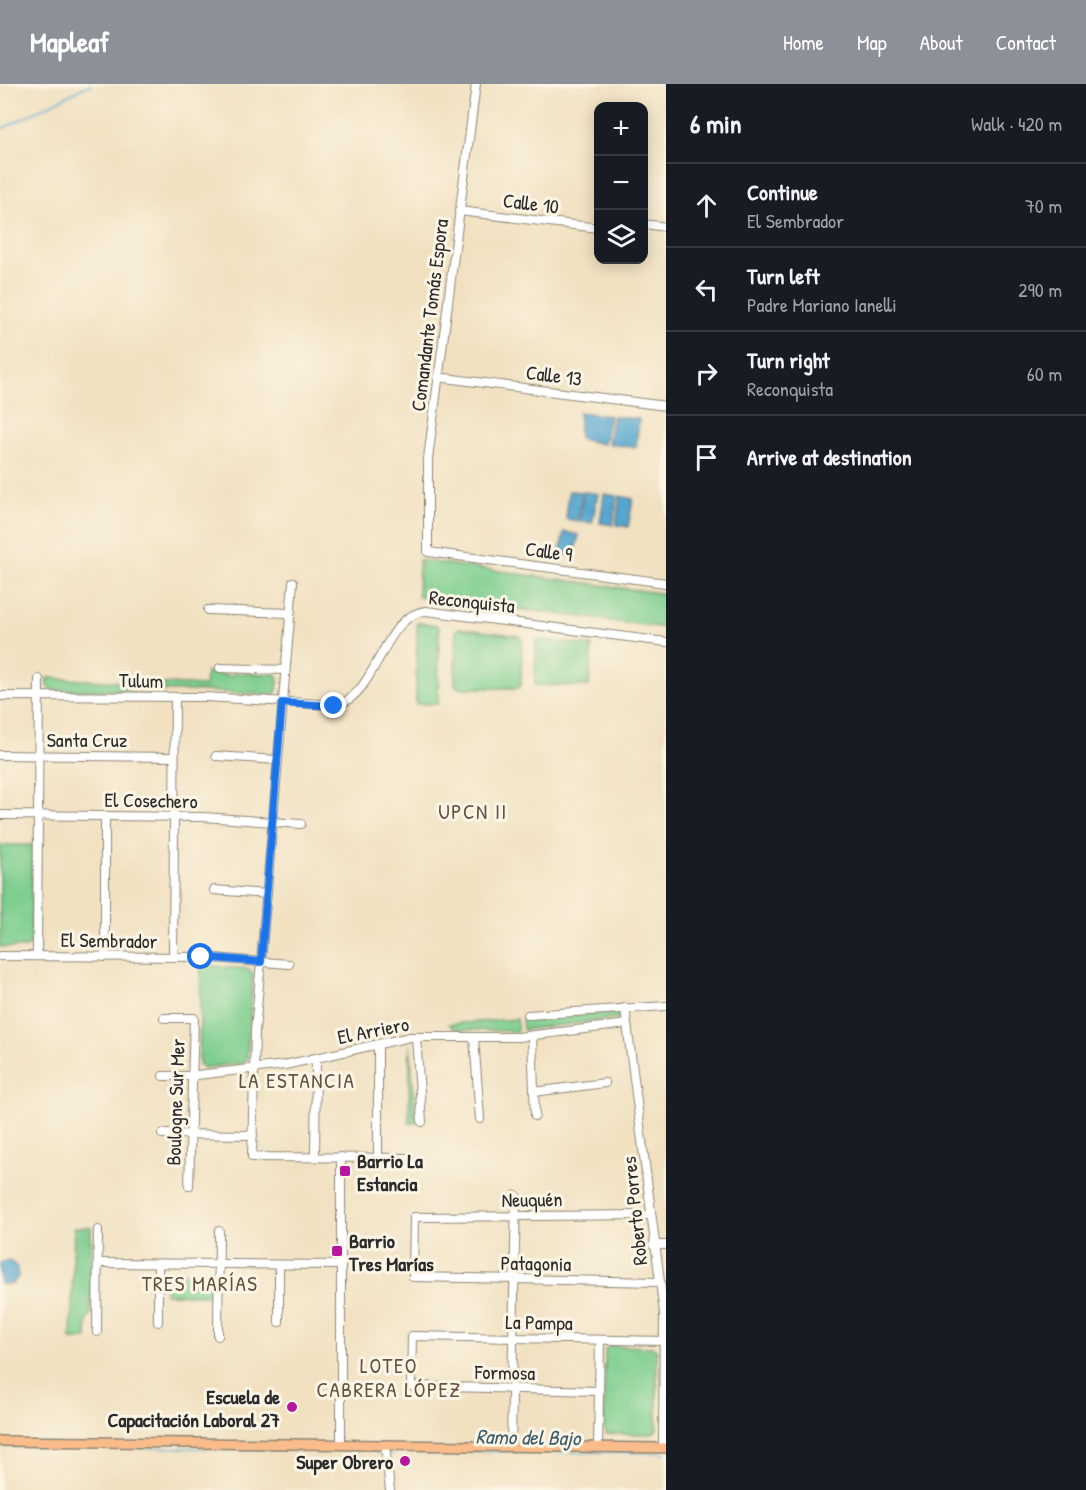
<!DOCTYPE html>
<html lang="en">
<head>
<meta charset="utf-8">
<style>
	:root { --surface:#171b24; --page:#20242c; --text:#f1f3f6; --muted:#9ea1a6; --line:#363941; --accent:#8c9099 }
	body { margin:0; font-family:"Patrick Hand",sans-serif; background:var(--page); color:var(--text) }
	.controls { position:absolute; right:18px; top:18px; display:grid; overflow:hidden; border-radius:12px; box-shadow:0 3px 15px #0003 }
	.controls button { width:54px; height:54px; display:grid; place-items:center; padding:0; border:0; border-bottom:2px solid var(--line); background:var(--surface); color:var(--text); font:30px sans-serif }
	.stop { position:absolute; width:18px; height:18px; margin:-14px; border:4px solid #1a73e8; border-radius:50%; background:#fff }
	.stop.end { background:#1a73e8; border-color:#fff; box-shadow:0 2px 6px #0008 }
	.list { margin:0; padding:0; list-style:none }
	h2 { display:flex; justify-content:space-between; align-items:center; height:78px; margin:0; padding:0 24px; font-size:26px }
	h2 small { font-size:20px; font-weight:400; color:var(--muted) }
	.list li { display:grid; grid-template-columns:39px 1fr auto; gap:18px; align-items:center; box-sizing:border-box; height:84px; padding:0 24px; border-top:2px solid var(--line) }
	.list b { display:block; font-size:22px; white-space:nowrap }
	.list p { margin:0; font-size:20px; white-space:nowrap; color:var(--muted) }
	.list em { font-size:20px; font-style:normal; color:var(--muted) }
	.icon { flex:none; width:33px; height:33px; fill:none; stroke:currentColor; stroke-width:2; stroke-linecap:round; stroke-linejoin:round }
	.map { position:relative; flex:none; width:666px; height:1406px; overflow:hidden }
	header { display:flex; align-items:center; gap:36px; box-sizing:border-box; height:84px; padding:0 30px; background:var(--accent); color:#fff }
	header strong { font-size:28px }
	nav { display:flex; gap:33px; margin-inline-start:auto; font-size:21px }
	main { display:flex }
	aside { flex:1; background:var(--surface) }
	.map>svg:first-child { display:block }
	.green { fill:#7ece8f; stroke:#547c5d; stroke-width:1.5 }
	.water { fill:#54a6cf; stroke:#40687d; stroke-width:1.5 }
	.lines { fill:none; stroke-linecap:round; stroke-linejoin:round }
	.stream { stroke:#54a6cf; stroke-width:1.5 }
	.minor-casing { stroke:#8e8676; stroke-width:10 }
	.major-casing { stroke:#8e8676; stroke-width:12 }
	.minor { stroke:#fff; stroke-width:8 }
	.major { stroke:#f9bc8a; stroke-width:9 }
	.route { stroke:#1a73e8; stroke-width:8 }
	.poi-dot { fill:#b5179e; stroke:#fcf5e5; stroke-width:2 }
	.labels { text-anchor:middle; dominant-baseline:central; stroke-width:6; stroke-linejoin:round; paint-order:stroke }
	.street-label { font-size:20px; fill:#2b2b2b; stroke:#fcf5e5 }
	.poi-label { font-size:20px; font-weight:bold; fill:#2b2b2b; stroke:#fcf5e5; text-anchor:start }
	.neighbourhood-label { font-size:21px; letter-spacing:1.5px; fill:#665144; stroke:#fcf5e5 }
	.water-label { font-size:21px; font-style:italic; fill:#3b5c6d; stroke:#fcf5e5 }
</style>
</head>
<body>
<header>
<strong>Mapleaf</strong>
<nav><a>Home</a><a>Map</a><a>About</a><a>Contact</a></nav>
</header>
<main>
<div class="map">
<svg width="666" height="1406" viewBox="0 0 666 1406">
	<rect width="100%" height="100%" fill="#fcf5e5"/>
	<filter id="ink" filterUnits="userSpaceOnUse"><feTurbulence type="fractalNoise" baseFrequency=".0167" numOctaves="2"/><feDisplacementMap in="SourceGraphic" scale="12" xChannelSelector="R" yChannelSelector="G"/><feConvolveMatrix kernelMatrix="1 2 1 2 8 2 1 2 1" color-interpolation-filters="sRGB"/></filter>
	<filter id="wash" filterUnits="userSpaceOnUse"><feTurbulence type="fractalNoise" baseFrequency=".008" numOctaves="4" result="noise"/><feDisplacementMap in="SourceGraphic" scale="24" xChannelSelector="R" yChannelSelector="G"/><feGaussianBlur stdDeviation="1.35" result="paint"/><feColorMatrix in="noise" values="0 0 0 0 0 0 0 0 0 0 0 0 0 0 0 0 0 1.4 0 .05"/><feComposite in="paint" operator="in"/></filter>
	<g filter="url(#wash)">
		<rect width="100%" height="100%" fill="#f1e1c1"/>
		<!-- green -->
		<g class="green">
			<path d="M419,476L666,510V544L418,512Z"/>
			<path d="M417,539L436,541L439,544L438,620H416Z"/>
			<path d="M459,544L519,552L522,555L521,601L518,604H459L455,600L456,547Z"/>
			<path d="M539,555L592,562L589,602L535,601L536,557Z"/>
			<path d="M206,588L231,592L234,589L275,590L278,594L277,607L273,611L205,607L52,606L47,602V594L205,602Z"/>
			<path d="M0,761H32L31,859L26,864L0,863Z"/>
			<path d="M201,881L249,885L253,890L247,975L244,979L203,984L199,980Z"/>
			<path d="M617,928L622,930L619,934L523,946L522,935Z"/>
			<path d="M517,935V947L456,946L449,940Z"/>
			<path d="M410,960L416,1039H409Z"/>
			<path d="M74,1143H91V1232L87,1236V1255H71Z"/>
			<path d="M169,1188H208L212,1192V1211L165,1210V1192Z"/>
			<path d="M609,1262L653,1263L657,1266V1345L652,1350H607L604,1345L605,1266Z"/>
		</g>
		<!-- water -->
		<g class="water">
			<path d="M579,328L610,332L604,360L579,355Z"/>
			<path d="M613,332L639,335L636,363L608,360Z"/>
			<path d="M569,407L582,408L578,437L566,435Z"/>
			<path d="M584,408L598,410L592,439L580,437Z"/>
			<path d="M604,410L617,412L613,441L600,439Z"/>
			<path d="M620,412L633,415L628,443L616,441Z"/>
			<path d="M564,448L579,451L574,471L560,470Z"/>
			<path d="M10,1177L17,1183L18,1193L12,1200H0V1179Z"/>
		</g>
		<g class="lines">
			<!-- stream -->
			<g class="stream">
				<path d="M0,46L91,0"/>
				<path d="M0,1362L373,1366L379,1371"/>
				<path d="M392,1371L397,1366L666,1369"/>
			</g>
		</g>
	</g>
	<g filter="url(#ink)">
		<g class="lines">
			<defs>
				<g id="minor">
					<path d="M476,0L428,375V468L666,499"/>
					<path d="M459,127L598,144"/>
					<path d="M644,140L666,143"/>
					<path d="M437,293L666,322"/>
					<path d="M293,498L255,948L252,1073L406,1074"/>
					<path d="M208,526L290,529"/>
					<path d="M220,584L285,586"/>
					<path d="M0,612L206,613L338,621C379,607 383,531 426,527L666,558"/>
					<path d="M0,671L174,673"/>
					<path d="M216,672L278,676"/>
					<path d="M0,731L203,733L301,740"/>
					<path d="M214,806L267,810"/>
					<path d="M0,872L201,873L289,880"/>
					<path d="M37,872L39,595"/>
					<path d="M105,873V732"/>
					<path d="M173,873L175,613"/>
					<path d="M625,924L664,1229L663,1363"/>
					<path d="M528,931L666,922"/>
					<path d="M164,934H194L189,1102"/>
					<path d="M532,952L535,1032"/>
					<path d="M416,953L422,1038"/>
					<path d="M474,953L480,1035"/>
					<path d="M163,992H188L285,981L410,953H518L627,940"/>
					<path d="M534,1008L605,999"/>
					<path d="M162,1050L253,1051"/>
					<path d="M315,1073L316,974"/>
					<path d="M341,1073V1360"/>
					<path d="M378,1074V960"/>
					<path d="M651,1131L414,1133L413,1193L659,1198"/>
					<path d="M653,1161H666"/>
					<path d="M98,1179L341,1181"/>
					<path d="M158,1238V1180"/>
					<path d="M279,1238V1181"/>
					<path d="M97,1248L98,1146"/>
					<path d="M218,1252L219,1147"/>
					<path d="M599,1307L411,1302L412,1252L666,1257"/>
					<path d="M385,1361L390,1406"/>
					<path d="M511,1362L516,1111"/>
					<path d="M598,1363L600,1256"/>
				</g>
				<path id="major" d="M0,1357L666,1364"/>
			</defs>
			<!-- minor casing -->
			<use href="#minor" class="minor-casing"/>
			<!-- major casing -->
			<use href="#major" class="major-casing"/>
			<!-- minor -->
			<use href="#minor" class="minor"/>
			<!-- major -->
			<use href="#major" class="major"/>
		</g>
	</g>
	<g class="lines" filter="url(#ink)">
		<!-- route -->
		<path class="route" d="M201,873L261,878L282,619L334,622"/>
	</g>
	<!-- markers -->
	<g class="poi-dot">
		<rect x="339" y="1081" width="12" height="12" rx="3"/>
		<rect x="331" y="1161" width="12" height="12" rx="3"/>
		<circle cx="292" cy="1323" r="6"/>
		<circle cx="405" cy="1377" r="6"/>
	</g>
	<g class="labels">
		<!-- street labels -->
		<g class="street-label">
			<text transform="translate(531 119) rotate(7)">Calle 10</text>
			<text transform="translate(429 231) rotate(-83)">Comandante Tomás Espora</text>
			<text transform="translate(554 291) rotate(7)">Calle 13</text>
			<text transform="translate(549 467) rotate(8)">Calle 9</text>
			<text transform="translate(472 517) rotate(6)">Reconquista</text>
			<text transform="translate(141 596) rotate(1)">Tulum</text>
			<text x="87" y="655">Santa Cruz</text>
			<text transform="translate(151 716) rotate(1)">El Cosechero</text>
			<text transform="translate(109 856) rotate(1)">El Sembrador</text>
			<text transform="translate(373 946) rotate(-11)">El Arriero</text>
			<text transform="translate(175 1018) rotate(-88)">Boulogne Sur Mer</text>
			<text transform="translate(532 1115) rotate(-1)">Neuquén</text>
			<text transform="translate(634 1127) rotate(-96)">Roberto Porres</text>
			<text transform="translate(536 1179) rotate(1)">Patagonia</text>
			<text transform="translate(539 1238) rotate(1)">La Pampa</text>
			<text transform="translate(505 1288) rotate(1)">Formosa</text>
		</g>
		<!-- poi labels -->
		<g class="poi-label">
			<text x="357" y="1076">Barrio La<tspan x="357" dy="23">Estancia</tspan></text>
			<text x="349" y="1156">Barrio<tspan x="349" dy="23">Tres Marías</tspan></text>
			<text x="280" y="1312" text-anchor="end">Escuela de<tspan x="280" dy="23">Capacitación Laboral 27</tspan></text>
			<text x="393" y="1377" text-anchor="end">Super Obrero</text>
		</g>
		<!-- neighbourhood labels -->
		<g class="neighbourhood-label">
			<text x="473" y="727">UPCN II</text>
			<text x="297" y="996">LA ESTANCIA</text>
			<text x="200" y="1199">TRES MARÍAS</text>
			<text x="389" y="1281">LOTEO<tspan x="389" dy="24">CABRERA LÓPEZ</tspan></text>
		</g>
		<!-- water labels -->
		<g class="water-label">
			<text transform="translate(528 1353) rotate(1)">Ramo del Bajo</text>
		</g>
	</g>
</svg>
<div class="controls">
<button>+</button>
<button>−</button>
<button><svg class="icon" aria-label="layers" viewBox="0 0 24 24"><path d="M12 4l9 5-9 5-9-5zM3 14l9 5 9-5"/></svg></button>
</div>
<div class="stop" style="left:201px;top:873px"></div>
<div class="stop end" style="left:334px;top:622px"></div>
</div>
<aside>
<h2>6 min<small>Walk · 420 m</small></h2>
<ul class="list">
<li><svg class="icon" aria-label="ahead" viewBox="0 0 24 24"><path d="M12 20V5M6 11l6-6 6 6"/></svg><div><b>Continue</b><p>El Sembrador</p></div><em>70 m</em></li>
<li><svg class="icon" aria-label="left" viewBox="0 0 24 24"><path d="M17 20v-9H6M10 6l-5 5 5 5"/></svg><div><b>Turn left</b><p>Padre Mariano Ianelli</p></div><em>290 m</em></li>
<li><svg class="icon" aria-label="right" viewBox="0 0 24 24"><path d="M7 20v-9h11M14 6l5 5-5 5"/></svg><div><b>Turn right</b><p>Reconquista</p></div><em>60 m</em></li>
<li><svg class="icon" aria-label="arrive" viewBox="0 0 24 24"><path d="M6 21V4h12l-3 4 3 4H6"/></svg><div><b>Arrive at destination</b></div></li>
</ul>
</aside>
</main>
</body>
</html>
